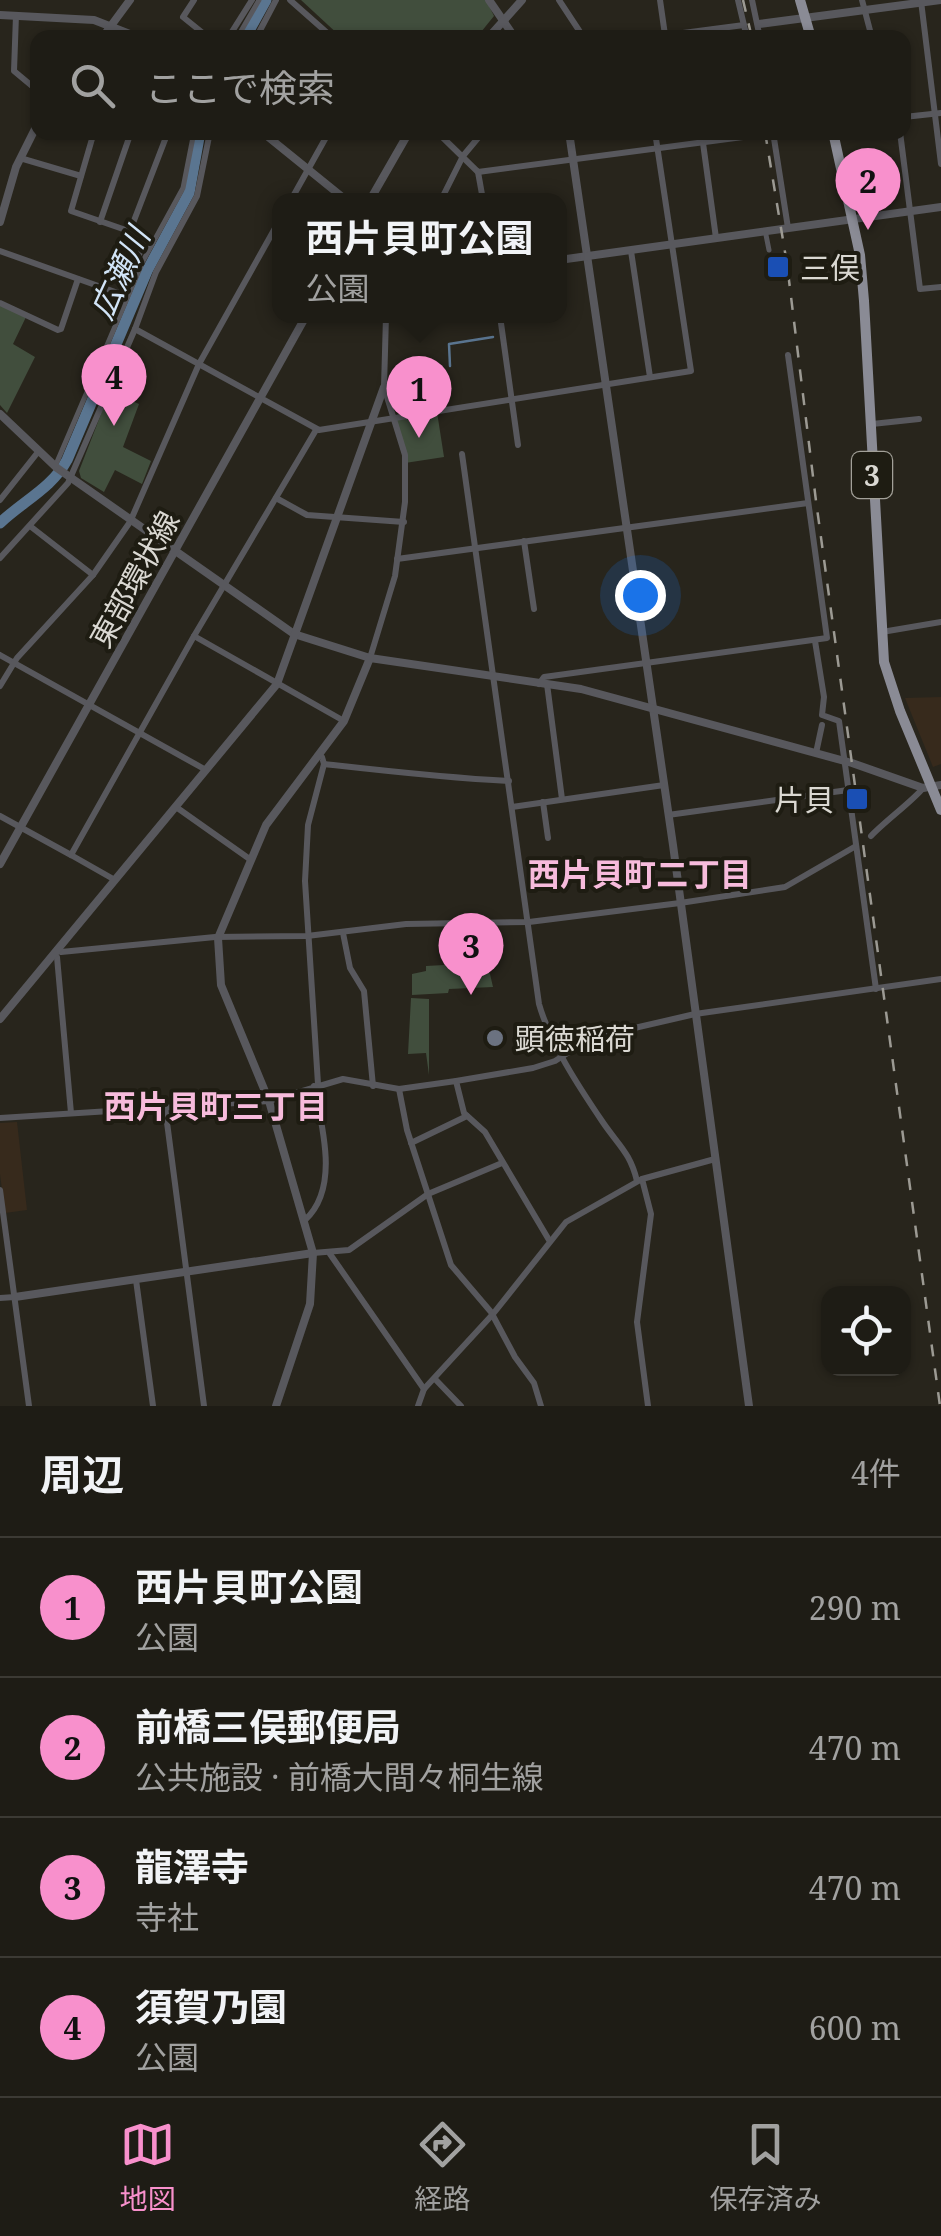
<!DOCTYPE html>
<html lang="ja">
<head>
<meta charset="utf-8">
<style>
	:root { --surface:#1e1c15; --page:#2b2922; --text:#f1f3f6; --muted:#a1a1a0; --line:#3c3a34; --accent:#f890cc }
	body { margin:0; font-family:"Noto Serif","Noto Sans JP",serif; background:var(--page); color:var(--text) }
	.controls { position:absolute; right:30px; bottom:30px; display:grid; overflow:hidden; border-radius:20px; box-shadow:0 2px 8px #0004 }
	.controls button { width:90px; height:90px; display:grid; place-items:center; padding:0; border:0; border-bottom:2px solid var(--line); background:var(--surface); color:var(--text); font:50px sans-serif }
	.you { position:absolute; left:640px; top:595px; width:35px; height:35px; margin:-25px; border:8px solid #fff; border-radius:50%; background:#1a73e8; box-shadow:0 0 0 15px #1a73e833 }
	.badge { display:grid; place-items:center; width:65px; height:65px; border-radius:50%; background:var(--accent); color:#111; font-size:32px; font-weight:700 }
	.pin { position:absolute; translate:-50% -82px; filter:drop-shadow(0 2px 5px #0008) }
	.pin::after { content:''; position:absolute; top:52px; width:35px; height:30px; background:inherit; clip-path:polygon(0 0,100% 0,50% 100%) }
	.popup { position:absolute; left:272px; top:193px; width:295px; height:130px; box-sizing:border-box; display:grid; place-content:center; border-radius:20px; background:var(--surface); filter:drop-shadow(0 2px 8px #0005); font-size:32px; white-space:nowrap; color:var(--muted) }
	.popup b { font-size:38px; color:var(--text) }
	.popup::after { content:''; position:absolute; left:50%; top:100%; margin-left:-20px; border:20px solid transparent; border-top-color:var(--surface) }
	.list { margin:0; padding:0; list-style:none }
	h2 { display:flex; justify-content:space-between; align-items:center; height:130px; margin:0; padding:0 40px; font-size:42px }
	h2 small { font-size:32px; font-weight:400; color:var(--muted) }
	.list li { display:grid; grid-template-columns:65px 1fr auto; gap:30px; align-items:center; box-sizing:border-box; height:140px; padding:0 40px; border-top:2px solid var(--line) }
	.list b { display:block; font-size:38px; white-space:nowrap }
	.list p { margin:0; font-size:32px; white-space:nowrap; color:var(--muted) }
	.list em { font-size:32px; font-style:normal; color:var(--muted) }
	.icon { flex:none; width:55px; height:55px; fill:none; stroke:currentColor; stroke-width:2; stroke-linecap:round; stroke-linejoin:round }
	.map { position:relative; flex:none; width:941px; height:1406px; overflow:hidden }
	.search { position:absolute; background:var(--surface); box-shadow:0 2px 8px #0004; left:30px; right:30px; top:30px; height:110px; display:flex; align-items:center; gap:25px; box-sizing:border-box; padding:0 35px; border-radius:20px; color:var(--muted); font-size:38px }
	.sheet { height:690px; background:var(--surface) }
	nav { display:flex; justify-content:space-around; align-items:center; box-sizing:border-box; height:140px; border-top:2px solid var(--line); background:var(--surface); font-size:28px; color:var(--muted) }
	nav a { display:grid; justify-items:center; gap:5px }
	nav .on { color:var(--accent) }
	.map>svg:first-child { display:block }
	.commercial { fill:#372a1c }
	.green { fill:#414e3d }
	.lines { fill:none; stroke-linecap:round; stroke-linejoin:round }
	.stream { stroke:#5a7590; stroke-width:2.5 }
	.river { stroke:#5a7590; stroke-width:11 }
	.pedestrian { stroke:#58585d; stroke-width:5 }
	.minor { stroke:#58585d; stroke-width:6 }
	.tertiary { stroke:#58585d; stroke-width:8 }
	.primary { stroke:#8a8b95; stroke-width:10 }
	.rail { stroke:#9c9a93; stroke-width:2.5; stroke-dasharray:12 12; stroke-linecap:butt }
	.transit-dot { fill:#1a4fb4; stroke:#1e1c12; stroke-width:4 }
	.worship-dot { fill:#6b7280; stroke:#1e1c12; stroke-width:4 }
	.labels { text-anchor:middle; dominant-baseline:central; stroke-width:8; stroke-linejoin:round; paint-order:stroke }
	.shield { fill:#1e1c12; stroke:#a2a098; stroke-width:2.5 }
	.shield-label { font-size:28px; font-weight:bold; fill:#dad8d2 }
	.poi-label { font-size:30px; fill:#dad8d2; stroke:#1e1c12; text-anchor:start }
	.street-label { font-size:30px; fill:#dad8d2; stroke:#1e1c12 }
	.water-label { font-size:32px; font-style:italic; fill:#d1e4f7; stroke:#1e1c12 }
	.neighbourhood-label { font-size:32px; font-weight:bold; fill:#f7bbdc; stroke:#1e1c12 }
</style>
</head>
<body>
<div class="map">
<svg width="941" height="1406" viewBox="0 0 941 1406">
	<rect width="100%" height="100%" fill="#28251c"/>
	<!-- commercial -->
	<g class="commercial">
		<path d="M941,697V764L933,767L905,698Z"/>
		<path d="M17,1122L27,1210L5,1213L0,1174V1123Z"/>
	</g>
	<!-- green -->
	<g class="green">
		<path d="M301,0H486L494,16L477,37H341Z"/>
		<path d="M0,305L26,317L13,344L35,357L7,413L0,405Z"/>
		<path d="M110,391L139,404L123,447L151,461L142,484L115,470L104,492L81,478L79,471Z"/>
		<path d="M437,412L444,457L405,463L392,419Z"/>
		<path d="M480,963L490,974L493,987L449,989L448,993L412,995V974L426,971V966Z"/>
		<path d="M411,998L429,999V1075L426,1053L408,1054Z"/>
	</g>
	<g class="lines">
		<!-- stream -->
		<path class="stream" d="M450,366L449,344L493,337"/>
		<!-- river -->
		<g class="river">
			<path d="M245,38L266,0"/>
			<path d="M0,523C23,501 52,488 67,460L147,271L189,193L200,132"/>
		</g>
		<!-- pedestrian -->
		<g class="pedestrian">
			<path d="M237,38L259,0"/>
			<path d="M766,235L769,250"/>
			<path d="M57,462L143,261L183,188L194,132"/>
		</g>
		<!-- minor -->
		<g class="minor">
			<path d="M194,0L183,17L209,38"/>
			<path d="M290,0L333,38"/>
			<path d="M559,0L584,38"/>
			<path d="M660,0L665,35"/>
			<path d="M738,0L747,38"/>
			<path d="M752,0L760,38"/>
			<path d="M862,0L872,38"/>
			<path d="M921,1L941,164"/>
			<path d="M16,15L14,71L38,91"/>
			<path d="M228,38L252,0"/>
			<path d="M256,38L276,0"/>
			<path d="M645,38L744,25"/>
			<path d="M904,117L941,113"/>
			<path d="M169,132L185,137L189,132"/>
			<path d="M437,132L478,172L758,135V132"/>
			<path d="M773,132L788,228"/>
			<path d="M900,132L920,289L941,287"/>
			<path d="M773,134L789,132"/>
			<path d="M703,143L716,238"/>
			<path d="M20,158L81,176"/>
			<path d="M478,172L483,200"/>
			<path d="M291,200L329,132"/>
			<path d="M441,200L463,156L483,132"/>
			<path d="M100,222L131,132"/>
			<path d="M130,231L168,132"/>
			<path d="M0,251L118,293L124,292L146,237L71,211L94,132"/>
			<path d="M631,251L650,377"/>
			<path d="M0,303L58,330L61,329L78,279"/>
			<path d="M500,316L518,445"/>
			<path d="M135,329L319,430L691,371L655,132"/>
			<path d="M872,424L919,419"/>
			<path d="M462,454L539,1004C550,1043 579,1087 602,1121C618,1145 630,1152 637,1181"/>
			<path d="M276,498L307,515L404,522"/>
			<path d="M0,500L38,452"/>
			<path d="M30,526L93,575"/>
			<path d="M524,541L534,609"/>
			<path d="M0,558L68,483L135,329L156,272L197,196L210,132"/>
			<path d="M397,559L808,503"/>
			<path d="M882,632L941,622"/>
			<path d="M194,636L344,721"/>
			<path d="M815,641L824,697L822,715L839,721L876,989"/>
			<path d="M0,655L206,770"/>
			<path d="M370,658L395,576L405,502V455L384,387L386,316"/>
			<path d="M539,684L544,677L827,638L788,355"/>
			<path d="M547,684L562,799"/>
			<path d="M0,686L17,658L93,575L130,522L199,364L279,221"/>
			<path d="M816,753L822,725"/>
			<path d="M317,756L322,757L324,764L308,825L305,881L318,1084"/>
			<path d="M324,764C386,771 446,778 509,781"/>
			<path d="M543,802L548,838"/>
			<path d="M176,807L251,860"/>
			<path d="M512,807L664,785"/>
			<path d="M668,815L848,790"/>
			<path d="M0,816L71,855"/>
			<path d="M871,836C884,822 915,799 923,788"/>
			<path d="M115,880L71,855L194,636L316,430"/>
			<path d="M343,933L350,968L364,991L373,1086"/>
			<path d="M57,949L61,952L215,937L307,936L406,924L529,922L680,903L785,887L856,846"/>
			<path d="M54,953L57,957L71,1113"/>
			<path d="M456,1081L464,1113L485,1132L549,1240"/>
			<path d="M399,1089L407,1130L451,1265L491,1312L515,1357L534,1383L541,1406"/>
			<path d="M165,1107L204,1406"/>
			<path d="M0,1118L269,1101L343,1079L399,1089L456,1081L533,1068L555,1061L591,1038L695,1014L941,979"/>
			<path d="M411,1143L467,1116"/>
			<path d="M642,1179L651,1214L637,1322L648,1406"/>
			<path d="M0,1190L29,1406"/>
			<path d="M305,1220C340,1188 322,1126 314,1086"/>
			<path d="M313,1253L349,1250L428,1194L502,1163"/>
			<path d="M330,1254L424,1389"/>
			<path d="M136,1280L153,1406"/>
			<path d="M0,1298L15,1297"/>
			<path d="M435,1379L461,1406"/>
			<path d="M418,1406L424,1389L493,1314L566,1222L642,1179L715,1159"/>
		</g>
		<!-- tertiary -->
		<g class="tertiary">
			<path d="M489,0L515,38"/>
			<path d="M0,15L94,20L140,38"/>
			<path d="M759,24L941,0"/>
			<path d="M102,38L130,0"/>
			<path d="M488,38L522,0"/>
			<path d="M262,132L346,200"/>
			<path d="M569,132L673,845L749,1406"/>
			<path d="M370,200L409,132"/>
			<path d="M0,222L16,167L38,123"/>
			<path d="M559,260L941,207"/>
			<path d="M0,414L57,468L294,634L370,658L581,689L852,763L923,788L941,785"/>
			<path d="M0,864L306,316"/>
			<path d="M0,1019L277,684L384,387"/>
			<path d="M15,1297L313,1253"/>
			<path d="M276,1406L310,1304L313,1253L269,1101L221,985L218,938L266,825L344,721L370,658"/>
		</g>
		<!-- primary -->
		<g class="primary">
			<path d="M800,0L811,38"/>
			<path d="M833,132L860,255L864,301L884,662L900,711L941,810"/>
		</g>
		<!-- rail -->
		<g class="rail">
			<path d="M743,0L752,38"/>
			<path d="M765,132L787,264L816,501L940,1406"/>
		</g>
	</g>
	<!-- markers -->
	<g class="transit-dot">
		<rect x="766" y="255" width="24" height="24" rx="5"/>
		<rect x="845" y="787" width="24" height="24" rx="5"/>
	</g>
	<circle class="worship-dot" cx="495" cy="1038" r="10"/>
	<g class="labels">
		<!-- shield labels -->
		<rect class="shield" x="852" y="452" width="40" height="46" rx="8"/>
		<g class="shield-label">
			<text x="872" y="475">3</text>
		</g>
		<!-- poi labels -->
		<g class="poi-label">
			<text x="800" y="267">三俣</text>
			<text x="834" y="799" text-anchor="end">片貝</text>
			<text x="515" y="1038">顕徳稲荷</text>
		</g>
		<!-- street labels -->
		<g class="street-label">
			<text transform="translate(134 579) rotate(-61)">東部環状線</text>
		</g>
		<!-- water labels -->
		<g class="water-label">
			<text transform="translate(119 273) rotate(-65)">広瀬川</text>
		</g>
		<!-- neighbourhood labels -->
		<g class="neighbourhood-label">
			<text x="640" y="873">西片貝町二丁目</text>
			<text x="216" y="1105">西片貝町三丁目</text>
		</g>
	</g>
</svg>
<div class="controls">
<button><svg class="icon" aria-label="locate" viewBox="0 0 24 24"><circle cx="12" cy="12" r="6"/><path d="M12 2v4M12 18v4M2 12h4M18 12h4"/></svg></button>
</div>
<div class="you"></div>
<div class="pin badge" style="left:419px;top:438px">1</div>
<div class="popup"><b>西片貝町公園</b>公園</div>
<div class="pin badge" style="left:868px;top:230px">2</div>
<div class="pin badge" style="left:471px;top:995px">3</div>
<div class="pin badge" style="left:114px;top:426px">4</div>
<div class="search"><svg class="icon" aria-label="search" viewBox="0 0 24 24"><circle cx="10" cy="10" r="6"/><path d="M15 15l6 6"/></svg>ここで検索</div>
</div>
<section class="sheet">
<h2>周辺<small>4件</small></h2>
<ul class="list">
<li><span class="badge">1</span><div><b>西片貝町公園</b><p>公園</p></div><em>290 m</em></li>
<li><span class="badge">2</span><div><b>前橋三俣郵便局</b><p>公共施設 · 前橋大間々桐生線</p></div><em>470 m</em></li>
<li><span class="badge">3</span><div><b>龍澤寺</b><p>寺社</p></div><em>470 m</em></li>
<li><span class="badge">4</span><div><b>須賀乃園</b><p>公園</p></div><em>600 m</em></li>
</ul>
</section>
<nav>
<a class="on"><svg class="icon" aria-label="map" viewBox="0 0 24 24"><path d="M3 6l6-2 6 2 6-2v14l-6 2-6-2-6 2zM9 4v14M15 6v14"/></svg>地図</a>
<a><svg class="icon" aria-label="directions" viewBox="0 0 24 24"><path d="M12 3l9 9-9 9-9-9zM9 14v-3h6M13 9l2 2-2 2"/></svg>経路</a>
<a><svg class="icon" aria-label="saved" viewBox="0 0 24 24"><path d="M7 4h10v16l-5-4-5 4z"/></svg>保存済み</a>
</nav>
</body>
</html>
